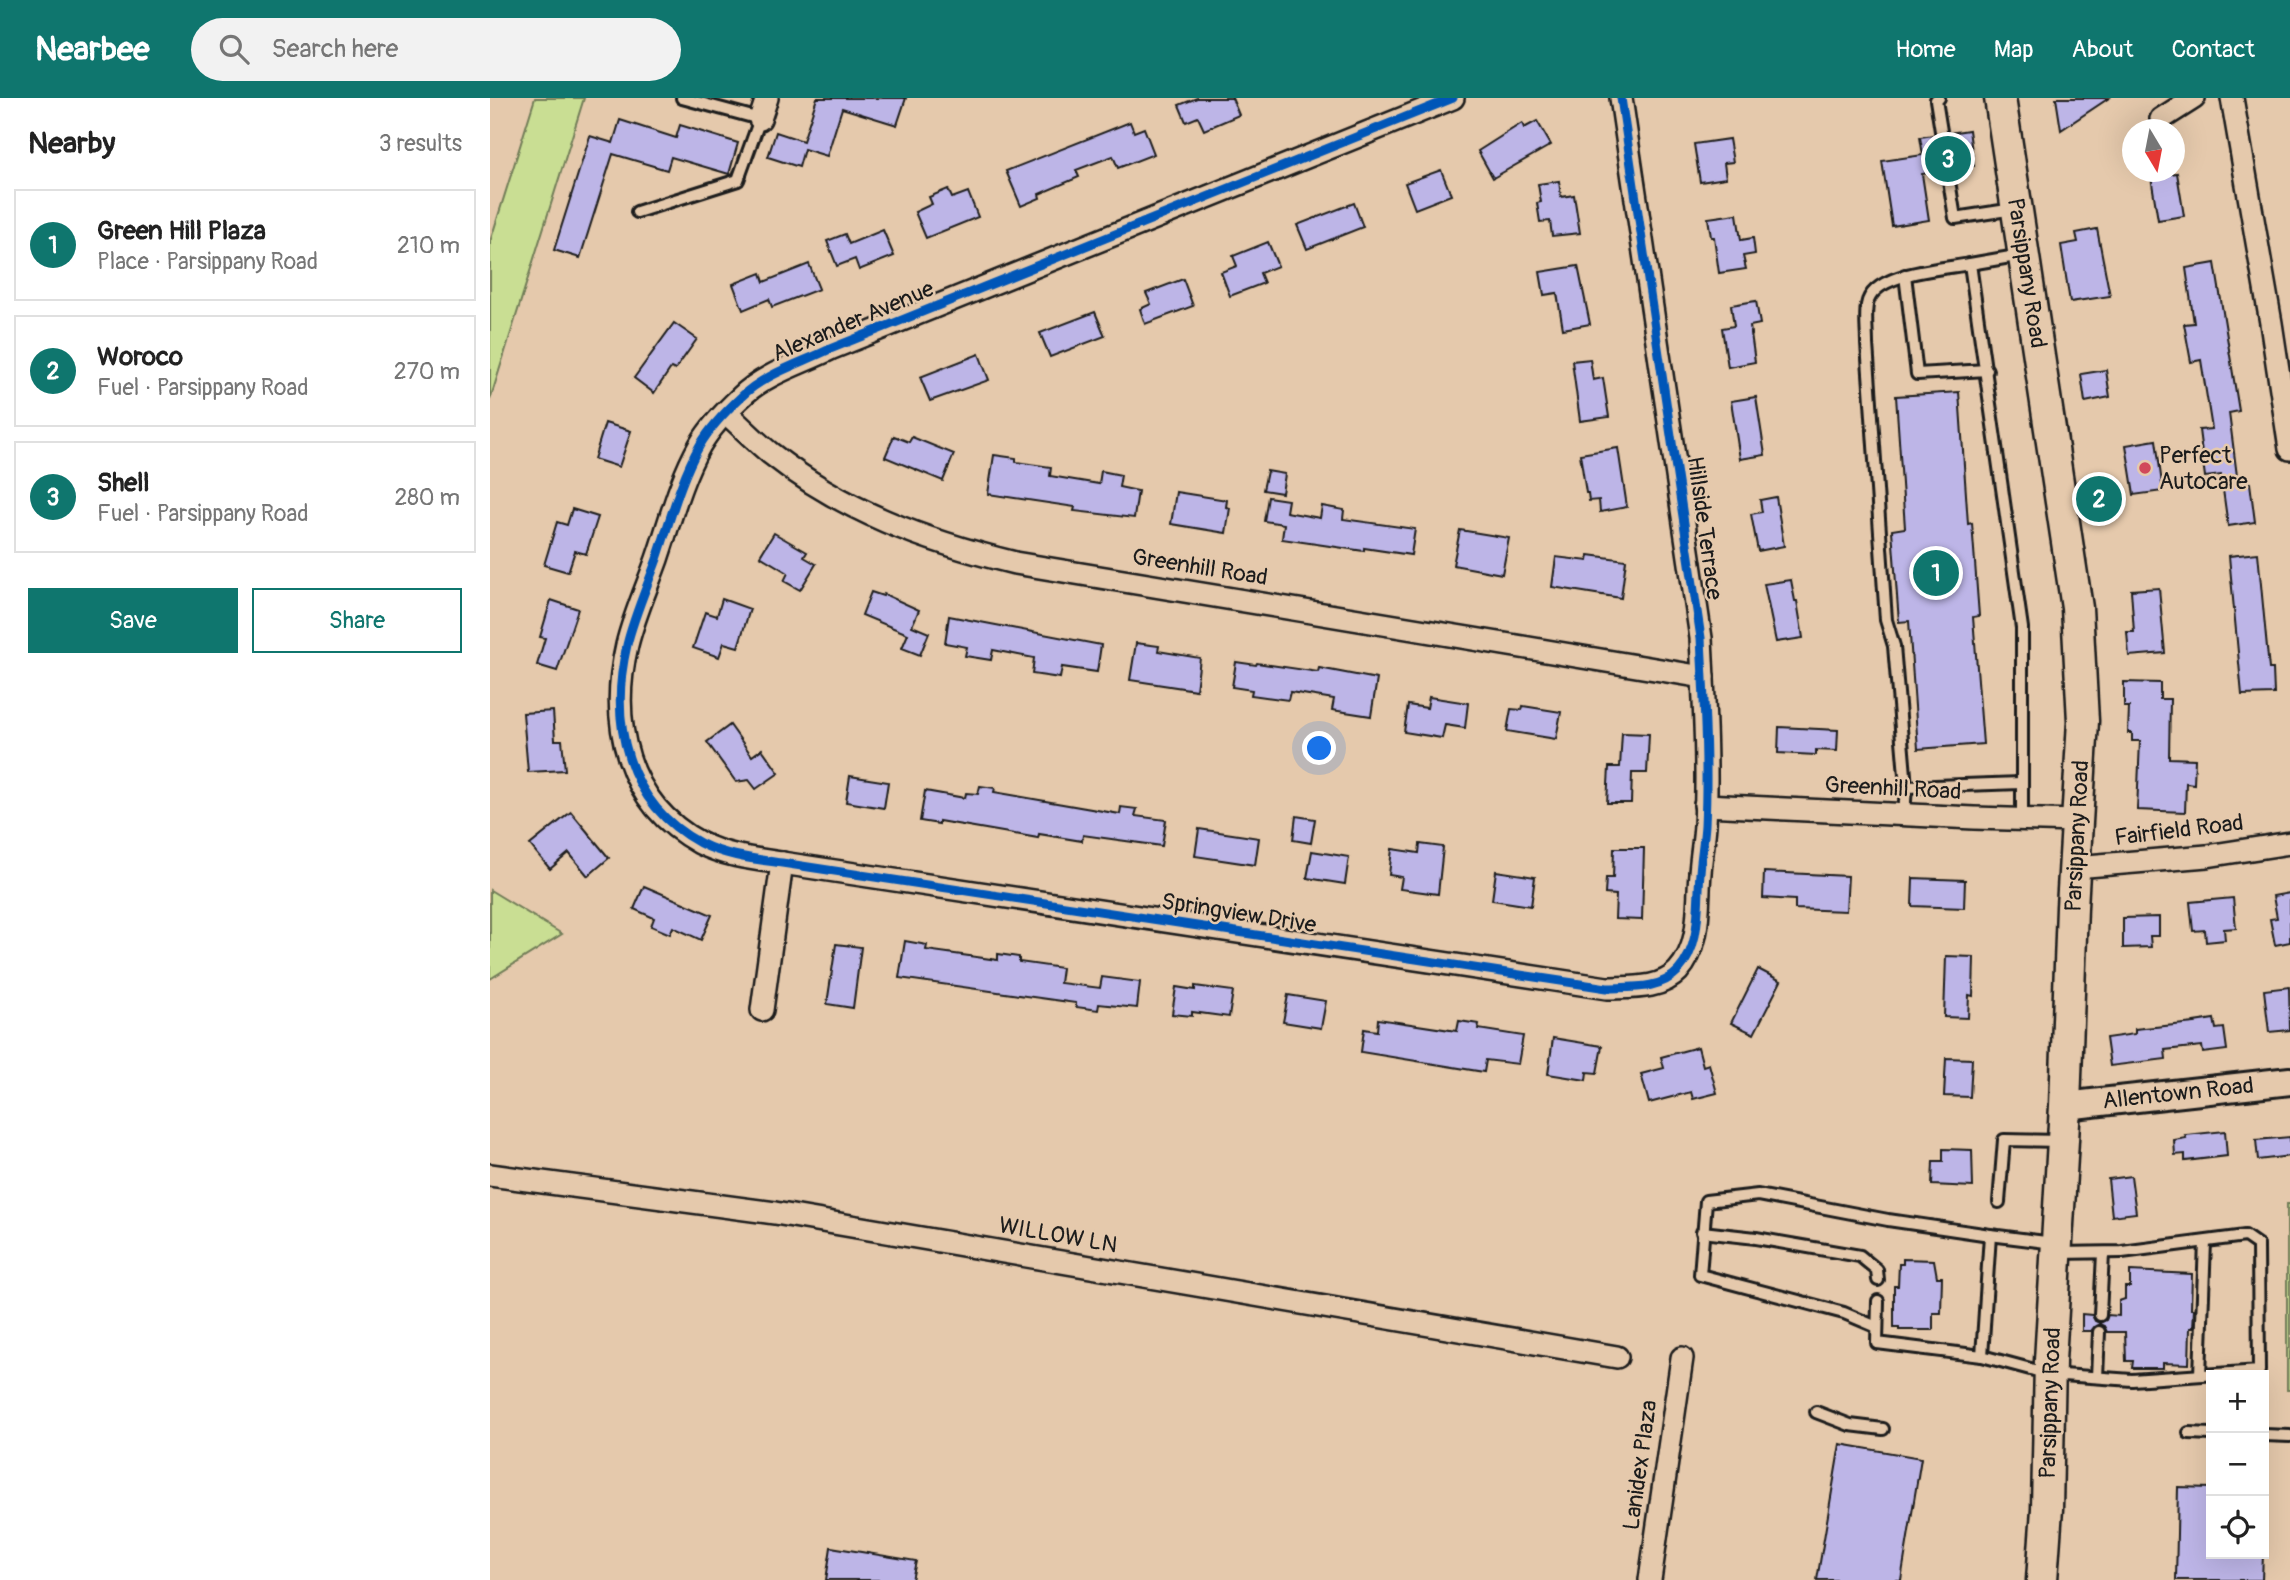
<!DOCTYPE html>
<html lang="en">
<head>
<meta charset="utf-8">
<style>
	:root { --surface:#fff; --page:#f2f2f2; --text:#222; --muted:#767676; --line:#e0e0e0; --accent:#0f766e }
	body { margin:0; font-family:Pangolin,sans-serif; background:var(--page); color:var(--text) }
	.controls { position:absolute; right:21px; bottom:21px; display:grid; overflow:hidden; border-radius:0px; box-shadow:0 7px 28px #0002 }
	.controls button { width:63px; height:63px; display:grid; place-items:center; padding:0; border:0; border-bottom:2px solid var(--line); background:var(--surface); color:var(--text); font:35px sans-serif }
	.compass { position:absolute; left:1632px; top:21px; width:63px; height:63px; border-radius:50%; background:var(--surface); box-shadow:0 7px 28px #0002; rotate:170deg }
	.you { position:absolute; left:830px; top:651px; width:24px; height:24px; margin:-18px; border:5px solid #fff; border-radius:50%; background:#1a73e8; box-shadow:0 0 0 10px #1a73e833 }
	.badge { display:grid; place-items:center; width:46px; height:46px; border-radius:50%; background:var(--accent); color:#fff; font-size:23px; font-weight:700 }
	.pin { position:absolute; translate:-50% -50%; border:4px solid #fff; box-shadow:0 2px 7px #0006 }
	.list { margin:0; padding:0; list-style:none }
	h2 { display:flex; justify-content:space-between; align-items:center; height:91px; margin:0; padding:0 28px; font-size:30px }
	h2 small { font-size:23px; font-weight:400; color:var(--muted) }
	.list li { display:grid; grid-template-columns:46px 1fr auto; gap:21px; align-items:center; box-sizing:border-box; height:112px; margin:0 14px 14px; padding:0 14px; border:2px solid var(--line); border-radius:0px }
	.list b { display:block; font-size:26px; white-space:nowrap }
	.list p { margin:0; font-size:23px; white-space:nowrap; color:var(--muted) }
	.list em { font-size:23px; font-style:normal; color:var(--muted) }
	.actions { display:flex; gap:14px; padding:21px 28px }
	.actions a { flex:1; padding:16px 0; border:2px solid var(--accent); border-radius:0px; text-align:center; font-size:24px; color:var(--accent) }
	.actions .main { background:var(--accent); color:#fff }
	.icon { flex:none; width:38px; height:38px; fill:none; stroke:currentColor; stroke-width:2; stroke-linecap:round; stroke-linejoin:round }
	.map { position:relative; flex:none; width:1800px; height:1482px; overflow:hidden }
	header { display:flex; align-items:center; gap:42px; box-sizing:border-box; height:98px; padding:0 35px; background:var(--accent); color:#fff }
	header strong { font-size:33px }
	nav { display:flex; gap:38px; margin-inline-start:auto; font-size:24px }
	.search { width:490px; height:63px; background:var(--page); display:flex; align-items:center; gap:18px; box-sizing:border-box; padding:0 24px; border-radius:38px; color:var(--muted); font-size:26px }
	main { display:flex }
	aside { flex:1; background:var(--surface) }
	.map>svg:first-child { display:block }
	.green { fill:#c9de93; stroke:#727d58; stroke-width:2 }
	.building { fill:#bdb5e7; stroke:#1c1c1c; stroke-width:2 }
	.lines { fill:none; stroke-linecap:round; stroke-linejoin:round }
	.service-casing { stroke:#1c1c1c; stroke-width:16 }
	.minor-casing { stroke:#1c1c1c; stroke-width:26 }
	.tertiary-casing { stroke:#1c1c1c; stroke-width:32 }
	.secondary-casing { stroke:#1c1c1c; stroke-width:35 }
	.service { stroke:#e5c9ac; stroke-width:10 }
	.minor { stroke:#e5c9ac; stroke-width:21 }
	.tertiary { stroke:#e5c9ac; stroke-width:26 }
	.secondary { stroke:#e5c9ac; stroke-width:30 }
	.cycleway-casing { stroke:#e5c9ac; stroke-width:13 }
	.cycleway { stroke:#0057b8; stroke-width:9 }
	.poi-dot { fill:#d1495b; stroke:#e5c9ac; stroke-width:2.5 }
	.labels { text-anchor:middle; dominant-baseline:central; stroke-width:5; stroke-linejoin:round; paint-order:stroke }
	.street-label { font-size:23px; fill:#1c1c1c; stroke:#e5c9ac }
	.poi-label { font-size:23px; fill:#1c1c1c; stroke:#e5c9ac; text-anchor:start }
</style>
</head>
<body>
<header>
<strong>Nearbee</strong>
<div class="search"><svg class="icon" aria-label="search" viewBox="0 0 24 24"><circle cx="10" cy="10" r="6"/><path d="M15 15l6 6"/></svg>Search here</div>
<nav><a>Home</a><a>Map</a><a>About</a><a>Contact</a></nav>
</header>
<main>
<aside>
<h2>Nearby<small>3 results</small></h2>
<ul class="list">
<li><span class="badge">1</span><div><b>Green Hill Plaza</b><p>Place · Parsippany Road</p></div><em>210 m</em></li>
<li><span class="badge">2</span><div><b>Woroco</b><p>Fuel · Parsippany Road</p></div><em>270 m</em></li>
<li><span class="badge">3</span><div><b>Shell</b><p>Fuel · Parsippany Road</p></div><em>280 m</em></li>
</ul>
<div class="actions"><a class="main">Save</a><a>Share</a></div>
</aside>
<div class="map">
<svg width="1800" height="1482" viewBox="0 0 1800 1482">
	<rect width="100%" height="100%" fill="#e5c9ac"/>
	<filter id="ink" filterUnits="userSpaceOnUse"><feTurbulence type="fractalNoise" baseFrequency=".0143" numOctaves="2"/><feDisplacementMap in="SourceGraphic" scale="14" xChannelSelector="R" yChannelSelector="G"/><feConvolveMatrix kernelMatrix="1 2 1 2 8 2 1 2 1" color-interpolation-filters="sRGB"/></filter>
	<g filter="url(#ink)">
		<!-- green -->
		<g class="green">
			<path d="M45,0H94L0,302V144Z"/>
			<path d="M0,792L72,836L0,881Z"/>
			<rect x="1797" y="1106" width="3" height="186"/>
		</g>
		<!-- building -->
		<g class="building">
			<path d="M327,0H416L407,27L352,10L337,58L314,51L309,69L278,59L286,34L313,43Z"/>
			<path d="M707,0H742L749,17L714,32L708,19L696,24L689,7Z"/>
			<path d="M1566,0H1619L1571,32Z"/>
			<path d="M130,22L186,40L190,27L248,45L239,76L181,59L177,72L123,56L90,160L64,152L100,38L123,45Z"/>
			<path d="M1047,23L1061,47L1003,80L988,53L1032,25L1034,30Z"/>
			<path d="M640,24L644,34L654,30L664,56L628,70L623,58L586,72L589,79L549,96L550,100L531,108L516,73Z"/>
			<path d="M1479,32L1484,68L1465,71L1459,35Z"/>
			<path d="M1444,37L1450,73L1432,76L1439,122L1402,128L1392,63L1433,57L1430,39Z"/>
			<path d="M1239,41L1243,64L1234,65L1236,80L1210,84L1204,46Z"/>
			<path d="M951,72L961,97L925,111L915,85Z"/>
			<path d="M1687,75L1694,118L1668,122L1661,79Z"/>
			<path d="M1069,83L1071,99L1084,97L1090,135L1062,138L1060,123L1050,124L1047,105L1051,104L1048,86Z"/>
			<path d="M458,91L462,100L478,94L488,119L436,140L425,114L442,106L439,99Z"/>
			<path d="M864,105L873,129L817,151L807,127Z"/>
			<path d="M1247,116L1251,142L1263,140L1265,156L1253,158L1256,171L1229,175L1224,139H1221L1218,120Z"/>
			<path d="M1607,131L1620,198L1580,204L1571,147L1588,144L1586,135Z"/>
			<path d="M393,132L404,158L369,172L365,161L347,168L337,143L355,136L359,146Z"/>
			<path d="M778,144L788,168L770,175L774,185L740,198L731,174L747,168L743,158Z"/>
			<path d="M1725,165L1749,313L1739,315L1748,386L1760,385L1765,424L1738,428L1731,377L1715,379L1709,332L1722,331L1711,262L1701,264L1694,226L1704,225L1696,170Z"/>
			<path d="M319,166L329,191L282,209L279,201L253,212L243,186L271,175L274,184Z"/>
			<path d="M1088,168L1100,226L1073,231L1067,195L1054,197L1050,174Z"/>
			<path d="M693,181L703,208L655,226L650,211L661,206L656,195Z"/>
			<path d="M1266,203L1270,226L1260,228L1265,264L1238,269L1232,230L1244,228L1241,207Z"/>
			<path d="M605,214L615,238L560,259L550,235Z"/>
			<path d="M184,225L207,241L185,272L181,270L164,295L144,280Z"/>
			<path d="M489,256L499,282L440,303L430,279Z"/>
			<path d="M1100,261L1103,282L1113,280L1119,319L1090,323L1082,263Z"/>
			<path d="M1616,272L1620,299L1595,304L1591,276Z"/>
			<path d="M1469,294L1478,426L1482,425L1489,518L1483,519L1493,646L1428,651L1419,523L1409,524L1402,432L1415,430L1406,298Z"/>
			<path d="M1266,299L1275,357L1250,361L1241,303Z"/>
			<path d="M115,325L141,333L129,369L104,361Z"/>
			<path d="M404,338L419,344L422,339L464,356L453,383L395,359Z"/>
			<path d="M1666,342L1673,393L1644,397L1636,347Z"/>
			<path d="M1128,350L1137,409L1110,414L1109,402L1099,403L1098,395H1096L1090,356Z"/>
			<path d="M504,357L526,360V364L561,369L560,378L609,386L611,373L631,377L629,389L648,393L644,420L584,413L585,409L498,396Z"/>
			<path d="M777,373L795,376L792,395L773,392Z"/>
			<path d="M686,394L737,402L736,409L740,410L736,435L681,426Z"/>
			<path d="M778,399L798,402L796,414L830,420L832,408L854,412L853,421L925,431L921,457L874,450V453L792,441L794,426L774,423Z"/>
			<path d="M1286,399L1294,448L1268,453L1261,416L1272,414L1270,402Z"/>
			<path d="M82,411L108,419L96,456L85,453L78,474L54,467L67,424L77,427Z"/>
			<path d="M970,432L1019,440L1012,476L963,467Z"/>
			<path d="M284,435L317,454L314,459L326,466L310,492L294,483L298,475L270,458Z"/>
			<path d="M1768,455L1779,571H1783L1784,596L1752,597L1739,458Z"/>
			<path d="M1099,457L1136,462L1131,500L1062,489L1066,459L1098,463Z"/>
			<path d="M1301,482L1305,503H1307L1313,540L1286,544L1274,486Z"/>
			<path d="M1669,490L1675,555L1639,558L1637,534H1644L1641,492Z"/>
			<path d="M381,494L393,498L394,496L429,512L422,528L439,535L430,557L412,550L418,536L372,517Z"/>
			<path d="M232,501L260,511L248,549L234,545L229,559L203,550L215,514L227,518Z"/>
			<path d="M61,502L88,511L67,573L47,567L55,540L50,539Z"/>
			<path d="M459,518L611,547L607,574L572,569L570,580L542,576L544,560L503,552L501,562L475,558L477,549L455,545Z"/>
			<path d="M646,545L669,548L668,553L710,560L706,592L640,582Z"/>
			<path d="M746,564L766,567L767,565L828,574L829,570L887,581L881,618L842,612L844,601L800,594L798,602L761,597L762,592L742,589Z"/>
			<path d="M1634,584L1670,585V601H1680L1679,660L1705,661L1704,686L1696,685L1695,714L1647,712L1650,643H1642V635H1638L1639,609H1634Z"/>
			<path d="M939,599L978,605L975,630L955,627L952,640L914,634L918,607L937,610Z"/>
			<path d="M1033,608L1071,614L1066,641L1017,633L1021,611L1032,612Z"/>
			<path d="M63,613L65,642H72L75,672L38,674L33,615Z"/>
			<path d="M240,627L262,658L272,651L289,675L266,691L259,682L246,684L217,644Z"/>
			<path d="M1289,629L1348,632L1347,653L1326,652V657L1288,655Z"/>
			<path d="M1132,635L1159,636L1157,675H1142L1141,705H1117L1119,669H1130Z"/>
			<path d="M360,678L398,684L394,710L356,704Z"/>
			<path d="M490,688L505,690L504,694L630,716L631,709L647,711L645,718L676,722L672,748L593,737L592,743L549,736L548,740L449,723V726L430,723L435,693L475,700L476,695L488,696Z"/>
			<path d="M81,714L119,760L98,778L79,755L60,771L40,747Z"/>
			<path d="M806,718L825,721L821,745L803,742Z"/>
			<path d="M709,731L769,740L765,767L705,758Z"/>
			<path d="M930,746L953,749L948,796L910,791L912,779L899,777L902,751L929,755Z"/>
			<path d="M1124,750H1154L1152,822L1125,821L1126,797L1115,796L1116,780H1123Z"/>
			<path d="M822,753L859,759L855,786L817,780Z"/>
			<path d="M1006,773L1045,779L1041,808L1002,802Z"/>
			<path d="M1274,774L1358,778L1356,813L1305,811V802L1273,800Z"/>
			<path d="M1423,780L1475,782L1474,810L1422,808Z"/>
			<path d="M154,788L222,817L211,842L183,829L180,836L161,828L164,820L144,811Z"/>
			<path d="M1800,795V844L1785,847L1780,821L1787,820L1783,798Z"/>
			<path d="M1743,800L1746,830L1734,831L1735,842L1716,844L1715,832L1703,833L1700,804Z"/>
			<path d="M1669,819V838H1660L1661,849L1633,850V820Z"/>
			<path d="M415,843L437,847L436,852L508,862V856L529,859V864L572,870L570,885L610,890L612,879L650,884L647,910L609,906L608,912L586,909V905L409,880Z"/>
			<path d="M346,846L371,849L363,910L337,906Z"/>
			<path d="M1456,858L1484,859L1483,898L1479,897L1478,920L1454,919Z"/>
			<path d="M1268,871L1291,883L1264,936L1241,925Z"/>
			<path d="M705,888L743,893L739,919L702,914V918L682,916L686,889L705,892Z"/>
			<path d="M1799,889L1800,932L1779,934L1774,892Z"/>
			<path d="M798,897L836,903L831,930L793,924Z"/>
			<path d="M888,921L967,933L969,923L989,926L988,931L1033,938L1028,966L996,962L994,974L871,954L874,931L887,933Z"/>
			<path d="M1724,921L1726,931L1734,930L1737,952L1713,955L1712,948L1675,952L1676,961L1620,968L1616,940L1645,936V931L1705,925L1704,924Z"/>
			<path d="M1063,940L1112,948L1107,975L1097,974L1096,982L1058,976Z"/>
			<path d="M1208,949L1213,968L1219,966L1227,995L1203,1001L1201,994L1159,1005L1151,976L1174,970L1171,959Z"/>
			<path d="M1456,960L1482,961L1480,999L1454,998Z"/>
			<path d="M1735,1033L1737,1058L1695,1063V1056L1685,1057L1684,1042L1696,1040L1695,1037Z"/>
			<path d="M1800,1039V1058L1768,1062L1766,1042Z"/>
			<path d="M1453,1051L1482,1052L1483,1089L1442,1087L1443,1063H1453Z"/>
			<path d="M1641,1078L1646,1115L1622,1118L1618,1081Z"/>
			<path d="M1413,1161L1444,1162L1447,1179H1452L1451,1215H1443V1232H1409V1229H1404V1188H1408L1409,1166H1413Z"/>
			<path d="M1640,1173L1702,1176L1701,1211H1704L1703,1230H1700L1699,1266L1673,1265V1270H1642L1643,1263H1636L1635,1234H1617L1614,1228L1609,1226L1601,1233H1592V1216L1602,1217L1605,1223L1610,1225L1616,1222L1618,1217L1629,1218V1203L1635,1201V1189H1640Z"/>
			<path d="M1350,1346L1431,1360L1411,1482H1327Z"/>
			<path d="M1688,1389L1721,1390V1456H1773L1772,1482H1686Z"/>
			<path d="M341,1449L426,1463L422,1482H336Z"/>
		</g>
		<g class="lines">
			<defs>
				<g id="service">
					<path d="M1449,0L1446,2L1465,120L1524,111"/>
					<path d="M147,114L248,82L270,21L192,0"/>
					<path d="M1532,157L1480,166L1532,530V722"/>
					<path d="M1415,177L1427,276L1497,272"/>
					<path d="M1416,689L1404,548L1396,522L1377,246C1377,234 1375,219 1377,207C1382,174 1454,171 1480,166"/>
					<path d="M1414,717L1416,689L1531,685"/>
					<path d="M1509,1104L1514,1042L1570,1043"/>
					<path d="M1212,1134L1266,1140L1370,1158L1387,1172L1388,1182"/>
					<path d="M1564,1145L1500,1137L1492,1258L1559,1276L1642,1282L1769,1273L1768,1147L1755,1138L1632,1154L1567,1155"/>
					<path d="M1388,1203L1387,1245L1492,1258"/>
					<path d="M1610,1217L1613,1155"/>
					<path d="M1387,1229L1354,1215L1210,1177L1216,1103L1268,1097L1398,1122L1500,1137"/>
					<path d="M1710,1277L1715,1144"/>
					<path d="M1607,1279L1609,1234"/>
					<path d="M1326,1314L1360,1327L1393,1331"/>
					<path d="M1699,1335L1721,1336"/>
					<path d="M1774,1337L1800,1338"/>
				</g>
				<g id="minor">
					<path d="M963,0L340,251C312,265 274,276 251,299C237,312 220,330 210,347C190,382 180,423 167,461C157,489 144,518 137,547C119,624 136,705 210,745C235,758 264,761 292,765L1117,890C1141,889 1170,892 1188,873C1212,847 1207,807 1210,775C1211,759 1214,743 1215,727C1218,665 1214,603 1211,540L1131,0"/>
					<path d="M1742,0L1781,225L1800,351"/>
					<path d="M270,21L277,0"/>
					<path d="M1671,21L1704,0"/>
					<path d="M236,315C251,328 265,343 280,355C353,413 435,443 525,465L1213,579"/>
					<path d="M1215,707L1484,720L1587,723"/>
					<path d="M1585,769L1717,758L1800,745"/>
					<path d="M272,912L292,765"/>
					<path d="M0,1077L285,1115L1127,1259"/>
					<path d="M1160,1482L1192,1260"/>
				</g>
				<path id="tertiary" d="M1575,1008L1800,983"/>
				<path id="secondary" d="M1510,0L1587,510L1593,623L1582,809L1575,1008L1560,1263L1557,1411L1552,1482"/>
			</defs>
			<!-- service casing -->
			<use href="#service" class="service-casing"/>
			<!-- minor casing -->
			<use href="#minor" class="minor-casing"/>
			<!-- tertiary casing -->
			<use href="#tertiary" class="tertiary-casing"/>
			<!-- secondary casing -->
			<use href="#secondary" class="secondary-casing"/>
			<!-- service -->
			<use href="#service" class="service"/>
			<!-- minor -->
			<use href="#minor" class="minor"/>
			<!-- tertiary -->
			<use href="#tertiary" class="tertiary"/>
			<!-- secondary -->
			<use href="#secondary" class="secondary"/>
			<defs>
				<path id="cycleway" d="M963,0L340,251C312,265 274,276 251,299C237,312 220,330 210,347C190,382 180,423 167,461C157,489 144,518 137,547C119,624 136,705 210,745C235,758 264,761 292,765L1117,890C1141,889 1170,892 1188,873C1212,847 1207,807 1210,775C1211,759 1214,743 1215,727C1218,665 1214,603 1211,540L1131,0"/>
			</defs>
			<!-- cycleway casing -->
			<use href="#cycleway" class="cycleway-casing"/>
			<!-- cycleway -->
			<use href="#cycleway" class="cycleway"/>
		</g>
	</g>
	<!-- markers -->
	<circle class="poi-dot" cx="1655" cy="370" r="7"/>
	<g class="labels">
		<!-- street labels -->
		<g class="street-label">
			<text transform="translate(1537 175) rotate(81)">Parsippany Road</text>
			<text transform="translate(363 223) rotate(-23)">Alexander Avenue</text>
			<text transform="translate(1215 430) rotate(82)">Hillside Terrace</text>
			<text transform="translate(710 469) rotate(9)">Greenhill Road</text>
			<text transform="translate(1403 690) rotate(3)">Greenhill Road</text>
			<text transform="translate(1689 732) rotate(-7)">Fairfield Road</text>
			<text transform="translate(1587 738) rotate(-87)">Parsippany Road</text>
			<text transform="translate(749 815) rotate(9)">Springview Drive</text>
			<text transform="translate(1688 995) rotate(-6)">Allentown Road</text>
			<text transform="translate(568 1137) rotate(10)">WILLOW LN</text>
			<text transform="translate(1560 1305) rotate(-88)">Parsippany Road</text>
			<text transform="translate(1150 1367) rotate(-82)">Lanidex Plaza</text>
		</g>
		<!-- poi labels -->
		<g class="poi-label">
			<text x="1669" y="357">Perfect<tspan x="1669" dy="26">Autocare</tspan></text>
		</g>
	</g>
</svg>
<div class="controls">
<button>+</button>
<button>−</button>
<button><svg class="icon" aria-label="locate" viewBox="0 0 24 24"><circle cx="12" cy="12" r="6"/><path d="M12 2v4M12 18v4M2 12h4M18 12h4"/></svg></button>
</div>
<svg class="compass" viewBox="-18 -18 36 36"><path d="M0-13l5 13h-10z" fill="#e53935"/><path d="M0 13l5-13h-10z" fill="#767676"/></svg>
<div class="you"></div>
<div class="pin badge" style="left:1446px;top:475px">1</div>
<div class="pin badge" style="left:1609px;top:401px">2</div>
<div class="pin badge" style="left:1458px;top:61px">3</div>
</div>
</main>
</body>
</html>
